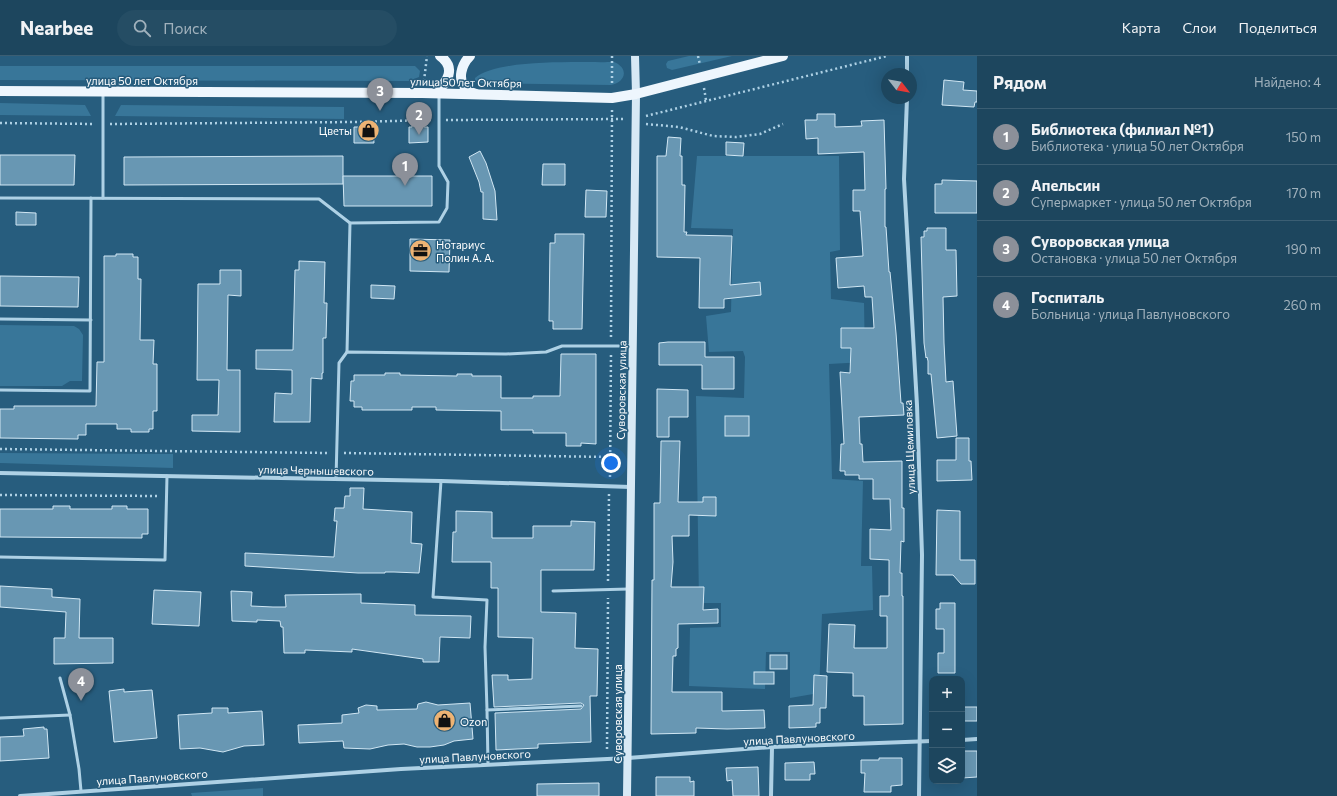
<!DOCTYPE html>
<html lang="ru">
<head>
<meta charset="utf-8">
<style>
	:root { --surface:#1d465e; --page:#254d64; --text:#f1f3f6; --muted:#a0b1bc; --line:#3b5e73; --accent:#8c9099 }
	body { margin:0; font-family:Commissioner,sans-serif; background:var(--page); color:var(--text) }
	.controls { position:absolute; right:12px; bottom:12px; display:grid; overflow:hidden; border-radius:8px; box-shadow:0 4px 16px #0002 }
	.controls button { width:36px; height:36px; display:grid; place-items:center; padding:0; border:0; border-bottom:1px solid var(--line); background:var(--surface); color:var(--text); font:20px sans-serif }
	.compass { position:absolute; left:881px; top:12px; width:36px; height:36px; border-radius:50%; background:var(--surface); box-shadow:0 4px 16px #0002; rotate:121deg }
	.you { position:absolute; left:611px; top:407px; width:14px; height:14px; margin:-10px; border:3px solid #fff; border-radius:50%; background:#1a73e8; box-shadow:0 0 0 6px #1a73e833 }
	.badge { display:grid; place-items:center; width:26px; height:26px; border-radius:50%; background:var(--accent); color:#fff; font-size:13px; font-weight:700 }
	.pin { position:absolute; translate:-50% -33px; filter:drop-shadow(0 1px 2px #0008) }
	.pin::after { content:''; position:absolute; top:21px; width:14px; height:12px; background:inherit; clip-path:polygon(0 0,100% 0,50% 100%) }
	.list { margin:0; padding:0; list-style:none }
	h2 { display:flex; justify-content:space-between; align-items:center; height:52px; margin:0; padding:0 16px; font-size:17px }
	h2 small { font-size:13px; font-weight:400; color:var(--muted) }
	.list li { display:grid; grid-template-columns:26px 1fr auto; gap:12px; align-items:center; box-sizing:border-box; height:56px; padding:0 16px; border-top:1px solid var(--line) }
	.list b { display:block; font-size:15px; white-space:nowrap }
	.list p { margin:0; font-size:13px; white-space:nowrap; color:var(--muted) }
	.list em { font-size:13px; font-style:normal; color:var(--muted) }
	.icon { flex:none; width:22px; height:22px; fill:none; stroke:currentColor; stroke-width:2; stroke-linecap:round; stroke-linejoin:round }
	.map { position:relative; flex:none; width:977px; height:740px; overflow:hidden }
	header { display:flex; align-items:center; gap:24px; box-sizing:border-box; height:56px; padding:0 20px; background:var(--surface); border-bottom:1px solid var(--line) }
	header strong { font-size:19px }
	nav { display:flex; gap:22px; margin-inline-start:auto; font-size:14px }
	.search { width:280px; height:36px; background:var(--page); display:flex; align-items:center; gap:10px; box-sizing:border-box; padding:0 14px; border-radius:22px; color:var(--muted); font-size:15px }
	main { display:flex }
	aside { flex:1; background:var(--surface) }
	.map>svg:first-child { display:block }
	.green { fill:#387699 }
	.building { fill:#6897b3; stroke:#d1e7f4 }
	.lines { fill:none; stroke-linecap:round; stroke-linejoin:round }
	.path { stroke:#aed1e5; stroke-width:2.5; stroke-dasharray:2 3; stroke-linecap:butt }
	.lane { stroke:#aed1e5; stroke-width:3 }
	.street { stroke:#aed1e5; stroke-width:4 }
	.secondary { stroke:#d7e9f5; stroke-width:8 }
	.primary { stroke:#eef6fd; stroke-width:10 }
	.labels { text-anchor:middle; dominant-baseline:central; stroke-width:3; stroke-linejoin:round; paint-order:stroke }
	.street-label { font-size:11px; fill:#fff; stroke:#275d7e }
	.poi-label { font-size:11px; fill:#fff; stroke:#275d7e; text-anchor:start }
</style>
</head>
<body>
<header>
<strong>Nearbee</strong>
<div class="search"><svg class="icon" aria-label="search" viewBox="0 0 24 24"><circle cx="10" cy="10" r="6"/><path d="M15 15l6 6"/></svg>Поиск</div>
<nav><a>Карта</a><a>Слои</a><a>Поделиться</a></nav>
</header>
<main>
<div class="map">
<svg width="977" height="740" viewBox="0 0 977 740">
	<rect width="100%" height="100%" fill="#275d7e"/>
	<!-- green -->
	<g class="green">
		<path d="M689,0H732L672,14L667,12L666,8L668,5Z"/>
		<path d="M614,6C629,12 626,26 611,29L479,27L475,25V22C499,2 582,7 614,6Z"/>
		<path d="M0,10H415L420,15L419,21L409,25L0,24Z"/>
		<path d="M0,47L85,49L91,60L0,59Z"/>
		<path d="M121,49L344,51V63L115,60Z"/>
		<path d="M697,100H839L840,194L830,196L831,243L864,247L865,306L829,308L832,423L863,425L861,510H872L873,554L822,558L819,637L790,642V596H766L765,633L689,630L690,572L721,571V547H699L696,340L744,342L745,301L743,295L709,296L706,260L731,256L733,173L691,172Z"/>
		<path d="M0,269L74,270L79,273L83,279L82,325H70L62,330H0Z"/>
		<path d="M0,397L173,398V412L0,407Z"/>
		<path d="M263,732V740H192L191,737Z"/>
	</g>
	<!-- building -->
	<g class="building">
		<path d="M944,24L964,26L963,34L977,35V46H975L974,51L942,49Z"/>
		<path d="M817,58H835V71L862,70L861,65L884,64L886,133H885V171H886L889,216H890L896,277L901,347H903L904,359L859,361L860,388H862L863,406L902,405V452H904V486L901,485L900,517H902V540H903V668L864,669V640H853V617L827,616L829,568L855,569L854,592H887V560H880V540H889V504L870,503V473L891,474L890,443H873V423H859V419H845V415H840L841,388H844L840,316L850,317L851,292H841V272H874L872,241H865L864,230L838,232L836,202L863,200L860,155H853V134H865L864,96L818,98V82L806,83L805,64H817Z"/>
		<path d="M412,67H424V71H428V86L409,87V71H412Z"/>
		<path d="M354,71H373L374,87H354Z"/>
		<path d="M668,81L681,82L680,100H682V129H685L684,176H687L686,179L732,180L730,229L760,226L761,239L724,243V252H699L700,202L657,201V100H666Z"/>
		<path d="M726,86L744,87L743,100L726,99Z"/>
		<path d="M480,95L486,107L495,135L497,164L483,163V136H481L479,126L469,101Z"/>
		<path d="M0,99H75L74,129H0Z"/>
		<path d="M343,100V128L124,129V101Z"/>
		<path d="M543,108H565V129H542Z"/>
		<path d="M343,120H432V150H344Z"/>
		<path d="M942,124L977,125V157H935V128H942Z"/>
		<path d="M586,134L607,135L606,161H585Z"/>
		<path d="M16,156L36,157V169H16Z"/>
		<path d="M927,172H946V194H956L957,240L943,241L944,287L946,326L953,325L957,380L937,382L931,318H928V305L927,301L926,302L924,287L921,181H924V175H927Z"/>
		<path d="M555,178H584L582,273H553V265H549L550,187H555Z"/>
		<path d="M410,183L450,184L449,216L410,215Z"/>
		<path d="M116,198H133V201H138V223H141L140,284H154L153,308H157V355H153V373H149V376H131V373H117V368H86V379H78V383L0,382V353H14V350H96L97,306H104V200H116Z"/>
		<path d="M299,205L325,206L324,247H327L326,282H323V317H322V323L311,322L310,366H274L275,337L292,338V314L256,313V294H293L295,214H299Z"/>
		<path d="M220,214H241V240L228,239L227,314H240V376L192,375V359H218L219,324H197L198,228H220Z"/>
		<path d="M0,220L79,221L78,251L0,250Z"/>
		<path d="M371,229L395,230L394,243L371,242Z"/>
		<path d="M668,286H705V301H734V333H702V309H659V287Z"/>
		<path d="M561,298H596V388L581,387V390H566V377H533V374H501V355L436,354V351H412V354H362V351H354V345H350L351,325H354V319H385V317H400V319L457,320V318H472V320H501V342H533V340H560Z"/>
		<path d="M657,333L688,334V361H669V381H657Z"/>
		<rect x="725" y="360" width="24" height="20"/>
		<path d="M956,382H969V405H971L972,424L937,425V404H956Z"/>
		<path d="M661,385H680L678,446H703V441H716V460L689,459V480H672L673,506L671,531H704L703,554L718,553V567L678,568V592L676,593V600H673L672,636H722V655L764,654L765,672L727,673L696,672V677L651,678L652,524H654V447H660Z"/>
		<path d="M350,432H364L363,453L412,456L411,487L422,488L419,517L394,516H385V517H358L245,510V497L334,501L337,465H334L335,452H344L345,440H350Z"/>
		<path d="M53,450H70V453H112V450H127V453H148V478H142V482L0,481V453H53Z"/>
		<path d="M937,454L960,455V504H975V528H961L953,519H936Z"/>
		<path d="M456,455L492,456V482H533V470H571V465L595,466L594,514H541V556L576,557L575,592L598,593L597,640H590L591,686L538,688V692L496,694L495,657L581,653L584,649L581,647L494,651L492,619H508V624L532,623L533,582L498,581V532H491V506H452L453,476H456Z"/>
		<path d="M0,530L52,533V541L80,543L79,582H113V607L54,608V582H65L66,556L0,551Z"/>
		<path d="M154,534L201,536L199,570L152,568Z"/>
		<path d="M231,535L252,536L251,550L273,551H286L285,539L361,538V547L415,549V559L471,560L470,582L440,581L439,606H423V603L352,593V596L305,594V597H284L283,571H281L280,565L257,564V566L232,565Z"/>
		<path d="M940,547H955V617H938V597H944V573H936V553H940Z"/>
		<rect x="770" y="599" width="17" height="14"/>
		<rect x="754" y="616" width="20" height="12"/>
		<path d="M814,619L827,620L826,652H820V667H816V671L789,672V650L813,649Z"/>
		<path d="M124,633V636L152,634L157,682L114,686L109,635Z"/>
		<path d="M426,646L438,649L470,647L473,683L454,685L444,689L430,691H417L404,688L388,689L370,693L344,692L343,685L299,687L298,669L342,667V659L359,657L358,652L366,649L377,650V654L417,653L418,648Z"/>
		<rect x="962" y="651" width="15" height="14"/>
		<path d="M212,652H228V657L262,655L264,689L244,690L223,696L200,692L180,693L178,659L212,657Z"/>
		<path d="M44,671V673H47L49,702L0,705V681L24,680L23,673Z"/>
		<path d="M962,695H977V721L962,722Z"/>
		<path d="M879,702H902V729L891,730V736H864L865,717H861V704H879Z"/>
		<path d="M814,706L815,718H810V724H785V707Z"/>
		<path d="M758,711L759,740H733L732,724L727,725L726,712Z"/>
		<path d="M656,721H690V726L694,725V740H656Z"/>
		<path d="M599,727V740H537V728Z"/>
	</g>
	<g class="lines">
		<!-- path -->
		<g class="path">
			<path d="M612,0V29"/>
			<path d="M698,0L700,9"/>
			<path d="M424,25L427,0"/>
			<path d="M704,32L706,44"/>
			<path d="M646,60L887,0"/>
			<path d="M421,64L422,48"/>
			<path d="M446,64L625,63"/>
			<path d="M0,67L95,68"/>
			<path d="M110,68L354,66L431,64"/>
			<path d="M646,68L679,71L713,80L736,81L760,78L783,68"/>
			<path d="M611,281L612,54"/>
			<path d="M0,393L329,397"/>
			<path d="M344,397L610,401"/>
			<path d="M610,421L611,298"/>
			<path d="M0,439L158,440"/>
			<path d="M608,525L609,438"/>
			<path d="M607,693L608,542"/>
		</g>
		<!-- lane -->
		<g class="lane">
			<path d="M103,38V142"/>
			<path d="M0,142L319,143L350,167L439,166L447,152L448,126L439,110V40"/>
			<path d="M0,263L91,264"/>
			<path d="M347,296L350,167"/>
			<path d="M0,334L90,335L91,142"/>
			<path d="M336,423L339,307L347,296L506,298L546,296L562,290H632"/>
			<path d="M441,425L433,541L487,544L485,591L487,654L581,650"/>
			<path d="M0,501L165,504L167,420"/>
			<path d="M553,535L629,533"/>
			<path d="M60,622L70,659L79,713L81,735"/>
			<path d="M487,654L488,708"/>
			<path d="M0,662L70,659"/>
		</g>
		<!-- street -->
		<g class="street">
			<path d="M907,18V0"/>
			<path d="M907,42L904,123L917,349L922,499L919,740"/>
			<path d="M0,417L441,425L631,431"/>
			<path d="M962,684L977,683"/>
			<path d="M20,740L401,713L628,702L772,691L932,685"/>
			<path d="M771,740L772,691"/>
		</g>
		<!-- secondary -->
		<path class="secondary" d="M627,740L636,38L635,0"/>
		<!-- primary -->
		<g class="primary">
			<path d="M470,0C462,8 456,24 467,33C469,35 473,37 476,38"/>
			<path d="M0,35L422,37L612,42L636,38L783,0"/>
			<path d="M435,37C447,27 457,12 440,0"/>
		</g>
	</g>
	<!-- icons -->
	<defs>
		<symbol id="shop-disc" viewBox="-11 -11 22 22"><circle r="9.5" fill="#edb374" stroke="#275d7e"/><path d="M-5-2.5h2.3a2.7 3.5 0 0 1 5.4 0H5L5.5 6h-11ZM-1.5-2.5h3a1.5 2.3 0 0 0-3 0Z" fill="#111"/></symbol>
		<symbol id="office-disc" viewBox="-11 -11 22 22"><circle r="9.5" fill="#edb374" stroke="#275d7e"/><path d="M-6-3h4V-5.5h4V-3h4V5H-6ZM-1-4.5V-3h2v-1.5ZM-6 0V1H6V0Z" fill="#111"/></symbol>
	</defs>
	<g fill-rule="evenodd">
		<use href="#shop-disc" x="356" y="62" width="25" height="25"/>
		<use href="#office-disc" x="408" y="182" width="25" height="25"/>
		<use href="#shop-disc" x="432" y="652" width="25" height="25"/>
	</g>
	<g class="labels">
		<!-- street labels -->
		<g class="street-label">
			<text x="142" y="24">улица 50 лет Октября</text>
			<text transform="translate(466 26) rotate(1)">улица 50 лет Октября</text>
			<text transform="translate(621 334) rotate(-89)">Суворовская улица</text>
			<text transform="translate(909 391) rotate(-92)">улица Щемиловка</text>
			<text transform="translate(316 414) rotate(1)">улица Чернышевского</text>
			<text transform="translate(617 658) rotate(-90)">Суворовская улица</text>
			<text transform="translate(799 682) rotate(-3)">улица Павлуновского</text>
			<text transform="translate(475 700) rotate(-3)">улица Павлуновского</text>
			<text transform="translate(152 721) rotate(-4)">улица Павлуновского</text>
		</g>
		<!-- poi labels -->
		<g class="poi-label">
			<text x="352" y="74" text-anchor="end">Цветы</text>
			<text x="436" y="188">Нотариус<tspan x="436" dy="13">Полин А. А.</tspan></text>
			<text x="460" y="665">Ozon</text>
		</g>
	</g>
</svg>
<div class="controls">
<button>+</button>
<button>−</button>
<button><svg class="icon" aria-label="layers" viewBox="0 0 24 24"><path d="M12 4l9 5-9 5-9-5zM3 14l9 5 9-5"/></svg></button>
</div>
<svg class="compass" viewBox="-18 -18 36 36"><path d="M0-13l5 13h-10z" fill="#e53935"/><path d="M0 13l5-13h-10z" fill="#a0b1bc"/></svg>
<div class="you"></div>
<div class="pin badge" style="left:405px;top:130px">1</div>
<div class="pin badge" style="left:419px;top:79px">2</div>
<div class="pin badge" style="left:380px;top:55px">3</div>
<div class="pin badge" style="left:81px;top:645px">4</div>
</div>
<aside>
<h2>Рядом<small>Найдено: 4</small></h2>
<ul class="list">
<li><span class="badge">1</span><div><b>Библиотека (филиал №1)</b><p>Библиотека · улица 50 лет Октября</p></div><em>150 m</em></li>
<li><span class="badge">2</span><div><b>Апельсин</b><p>Супермаркет · улица 50 лет Октября</p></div><em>170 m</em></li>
<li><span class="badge">3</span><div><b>Суворовская улица</b><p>Остановка · улица 50 лет Октября</p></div><em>190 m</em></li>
<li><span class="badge">4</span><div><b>Госпиталь</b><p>Больница · улица Павлуновского</p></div><em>260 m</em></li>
</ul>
</aside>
</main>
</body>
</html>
